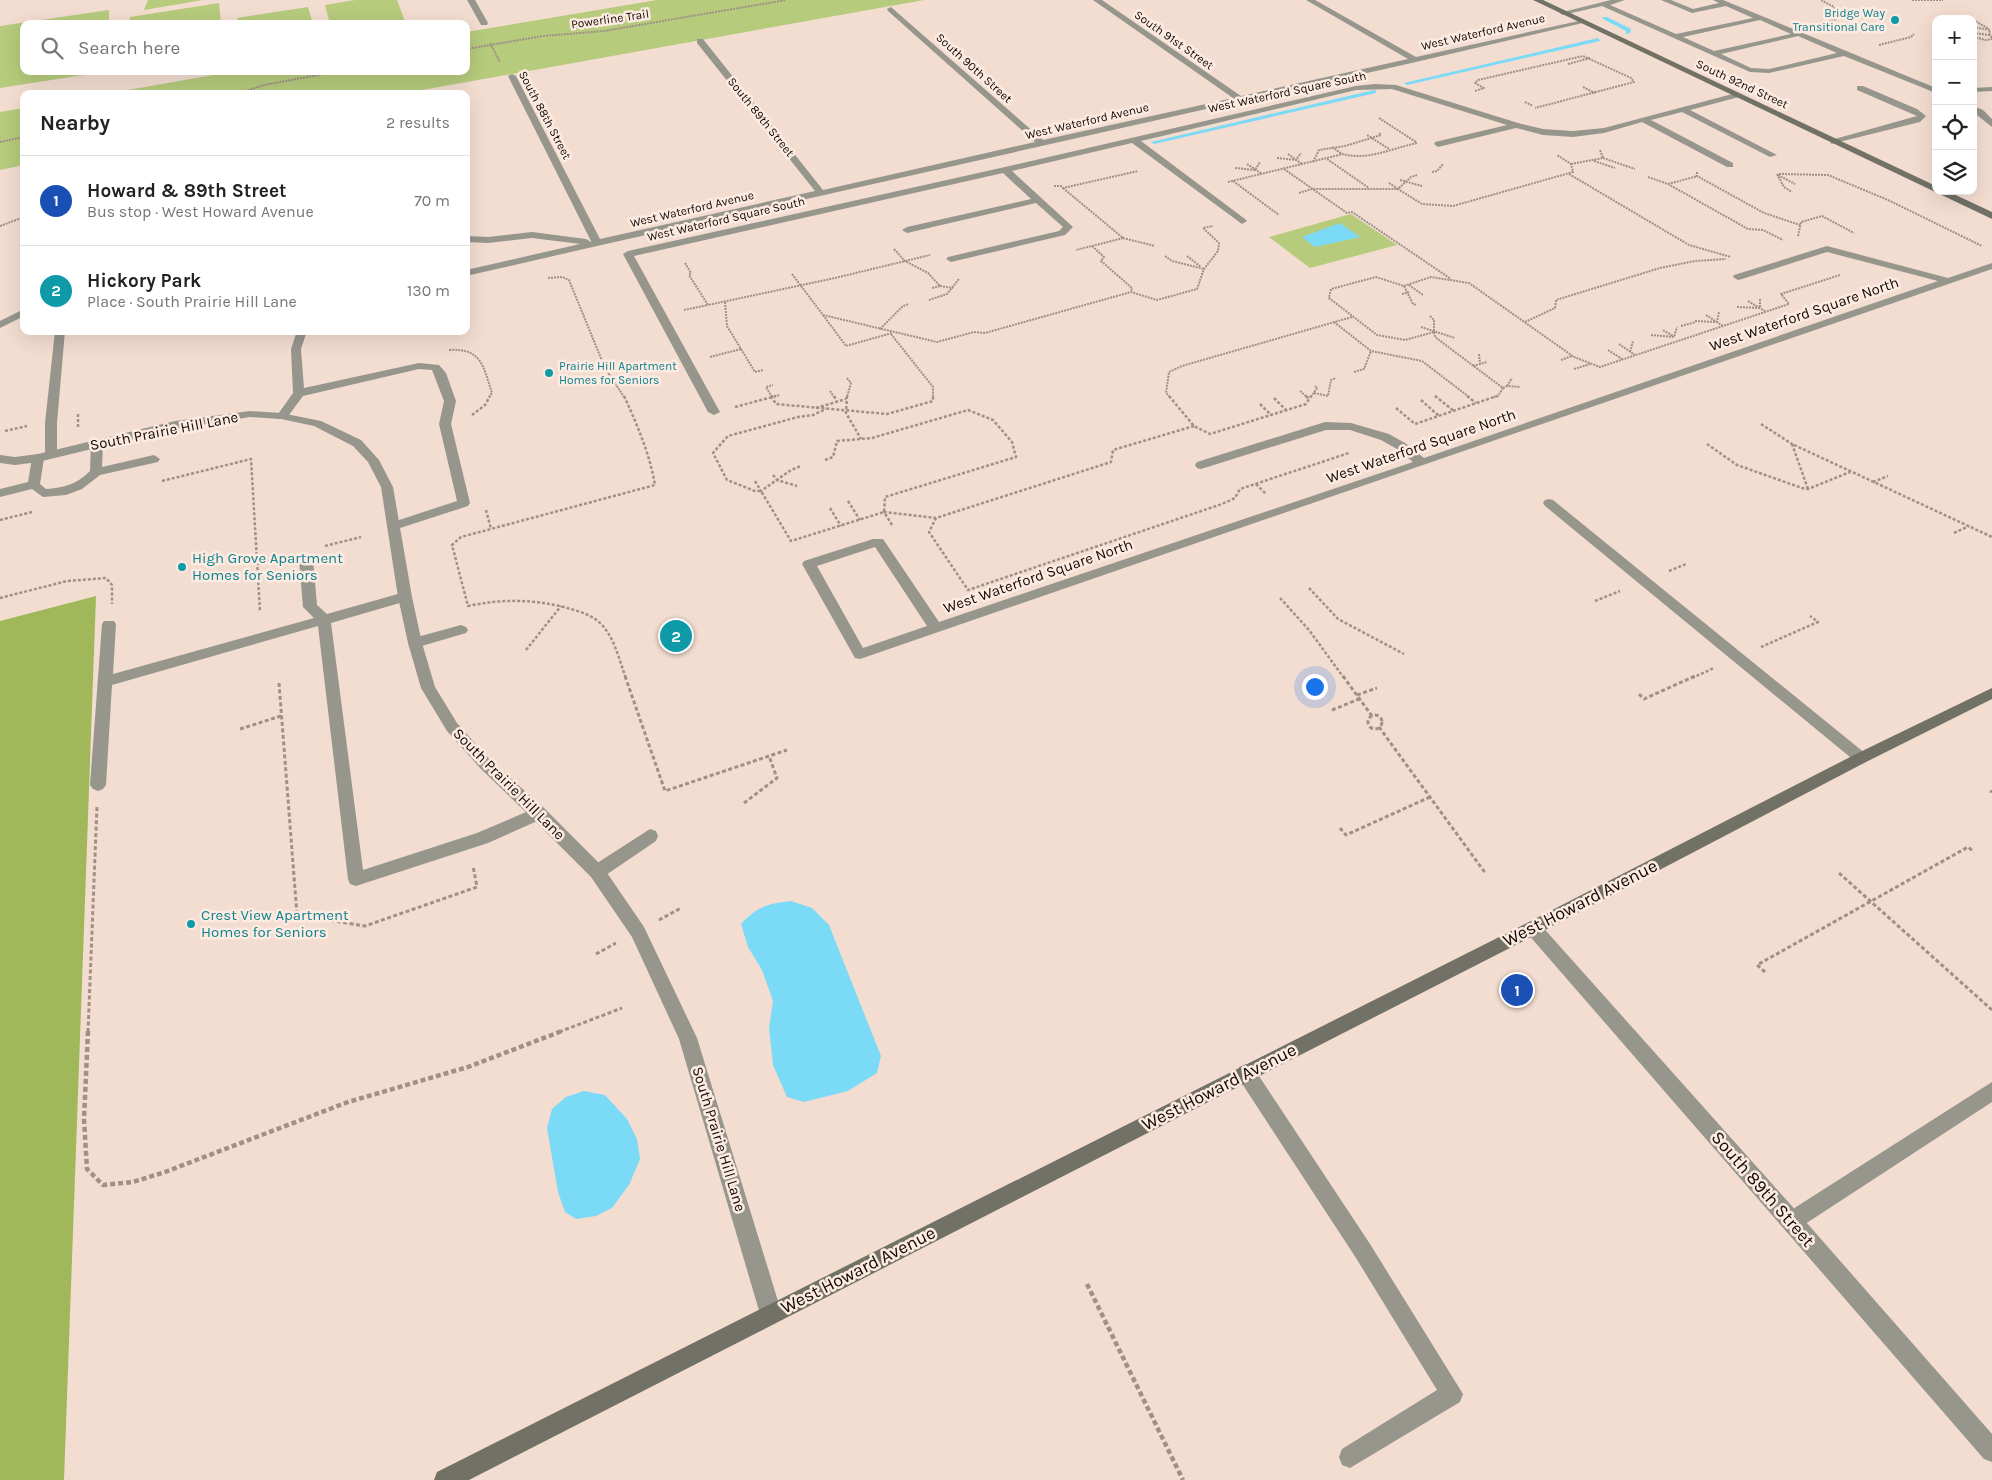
<!DOCTYPE html>
<html lang="en">
<head>
<meta charset="utf-8">
<style>
	:root { --surface:#fff; --page:#f6f6f6; --text:#222; --muted:#767676; --line:#e0e0e0; --accent:#588411 }
	body { margin:0; font-family:Karla,sans-serif; background:var(--page); color:var(--text) }
	.controls { position:absolute; right:15px; top:15px; display:grid; overflow:hidden; border-radius:10px; box-shadow:0 5px 20px #0002 }
	.controls button { width:45px; height:45px; display:grid; place-items:center; padding:0; border:0; border-bottom:1px solid var(--line); background:var(--surface); color:var(--text); font:25px sans-serif }
	.you { position:absolute; left:1314px; top:686px; width:18px; height:18px; margin:-12px; border:4px solid #fff; border-radius:50%; background:#1a73e8; box-shadow:0 0 0 8px #1a73e833 }
	.badge { display:grid; place-items:center; width:32px; height:32px; border-radius:50%; background:var(--accent); color:#fff; font-size:16px; font-weight:700 }
	.pin { position:absolute; translate:-50% -50%; border:2px solid #fff; box-shadow:0 1px 5px #0006 }
	.list { margin:0; padding:0; list-style:none }
	h2 { display:flex; justify-content:space-between; align-items:center; height:65px; margin:0; padding:0 20px; font-size:21px }
	h2 small { font-size:16px; font-weight:400; color:var(--muted) }
	.list li { display:grid; grid-template-columns:32px 1fr auto; gap:15px; align-items:center; box-sizing:border-box; height:90px; padding:0 20px; border-top:1px solid var(--line) }
	.list b { display:block; font-size:19px; white-space:nowrap }
	.list p { margin:0; font-size:16px; white-space:nowrap; color:var(--muted) }
	.list em { font-size:16px; font-style:normal; color:var(--muted) }
	.icon { flex:none; width:28px; height:28px; fill:none; stroke:currentColor; stroke-width:2; stroke-linecap:round; stroke-linejoin:round }
	.map { position:relative; flex:none; width:1992px; height:1480px; overflow:hidden }
	.search { position:absolute; background:var(--surface); box-shadow:0 5px 20px #0002; left:20px; top:20px; width:450px; height:55px; display:flex; align-items:center; gap:12px; box-sizing:border-box; padding:0 18px; border-radius:10px; color:var(--muted); font-size:19px }
	.panel { position:absolute; background:var(--surface); box-shadow:0 5px 20px #0002; left:20px; top:90px; width:450px; height:245px; border-radius:10px }
	.map>svg:first-child { display:block }
	.green { fill:#b6cb7c }
	.forest { fill:#a1b85a }
	.water { fill:#7bdaf6 }
	.lines { fill:none; stroke-linecap:round; stroke-linejoin:round }
	.stream { fill:#7bdaf6; fill-rule:evenodd }
	.path-far3 { stroke:#a09087; stroke-width:2; stroke-dasharray:2 1; stroke-linecap:butt }
	.path-far2 { stroke:#a09087; stroke-width:2.5; stroke-dasharray:3 2; stroke-linecap:butt }
	.path-far1 { stroke:#a09087; stroke-width:3; stroke-dasharray:4 2.5; stroke-linecap:butt }
	.path { stroke:#a09087; stroke-width:4.5; stroke-dasharray:5 3; stroke-linecap:butt }
	.lane { fill:#96968d; fill-rule:evenodd }
	.street { fill:#96968d; fill-rule:evenodd }
	.secondary { fill:#717265; fill-rule:evenodd }
	.culture-dot { fill:#0f9aa8; stroke:#fdebe1; stroke-width:2 }
	.labels { text-anchor:middle; dominant-baseline:central; stroke-width:5; stroke-linejoin:round; paint-order:stroke }
	.far-culture-label { font-size:12px; fill:#0d838f; stroke:#fdebe1; text-anchor:end }
	.far-street-label { font-size:12px; fill:#110a06; stroke:#fdebe1 }
	.street-label { font-size:15px; fill:#110a06; stroke:#fdebe1 }
	.culture-label { font-size:15px; fill:#0d838f; stroke:#fdebe1; text-anchor:start }
	.near-street-label { font-size:18px; fill:#110a06; stroke:#fdebe1 }
</style>
</head>
<body>
<div class="map">
<svg width="1992" height="1480" viewBox="0 0 1992 1480">
	<rect width="100%" height="100%" fill="#f3ddd1"/>
	<!-- green -->
	<g class="green">
		<path d="M148,0H203L144,10Z"/>
		<path d="M355,0H397L406,24H330L325,5Z"/>
		<path d="M657,0H924L400,94H105L236,71H466V32Z"/>
		<path d="M219,3L221,24H129L130,17Z"/>
		<path d="M308,7L313,24H238L237,18Z"/>
		<path d="M109,10V24H24V71H109L0,88V26Z"/>
		<path d="M24,108V165L0,170V112Z"/>
		<path d="M1351,214L1397,245L1310,268L1269,237Z"/>
	</g>
	<!-- forest -->
	<path class="forest" d="M96,596L64,1480H0V621Z"/>
	<!-- water -->
	<g class="water">
		<path d="M1340,223L1360,237L1315,247L1302,237Z"/>
		<path d="M791,901L812,908L829,925L881,1056L877,1073L848,1091L804,1102L787,1097L773,1065L769,1028L773,1001L762,970L748,947L741,924C758,906 767,904 791,901Z"/>
		<path d="M584,1091L605,1095L627,1119L637,1139L640,1159L629,1185L612,1208L596,1216L576,1219L565,1212L558,1192L547,1128L552,1109L566,1097Z"/>
	</g>
	<g class="lines">
		<!-- stream -->
		<g class="stream">
			<path d="M1603,17H1607L1631,29L1630,33L1626,34V31L1603,19Z"/>
			<path d="M1598,38L1600,41L1407,85L1404,83Z"/>
			<path d="M1374,90L1376,91V93L1154,144L1151,142Z"/>
		</g>
		<!-- path-far3 -->
		<g class="path-far3">
			<path d="M1821,0L1834,7L1836,19L1829,22"/>
			<path d="M1912,0H1943"/>
			<path d="M1973,22L1975,21L1989,29"/>
			<path d="M1973,27L1990,30L1989,33L1992,38"/>
			<path d="M1973,33L1990,35"/>
			<path d="M1973,37L1986,40L1992,39"/>
			<path d="M490,43L500,62"/>
			<path d="M1879,45L1911,37L1914,34"/>
			<path d="M466,49L543,36L604,31L786,0"/>
			<path d="M1568,64L1590,58"/>
			<path d="M1583,87L1595,93"/>
			<path d="M1475,91L1484,88L1475,83L1478,80L1583,56L1631,78L1634,82L1535,108"/>
			<path d="M236,94L264,85L340,71"/>
			<path d="M1525,102L1533,106"/>
			<path d="M1379,118L1416,142"/>
			<path d="M1367,135L1389,149"/>
			<path d="M0,142L24,137"/>
			<path d="M1332,147L1342,154"/>
			<path d="M1288,154L1302,164"/>
			<path d="M1277,158L1296,160L1301,153"/>
			<path d="M1603,158L1635,169"/>
			<path d="M1327,159L1369,188"/>
			<path d="M1594,161L1615,168"/>
			<path d="M1313,162L1319,150L1345,146L1381,135L1379,133"/>
			<path d="M1247,164L1262,174"/>
			<path d="M1571,164L1603,158L1600,150"/>
			<path d="M1235,168L1255,170L1260,162"/>
			<path d="M1284,169L1347,213L1352,212L1451,279"/>
			<path d="M1432,172L1437,171L1443,164"/>
			<path d="M1697,172V176L1764,213L1800,225"/>
			<path d="M1569,174L1689,245L1731,257"/>
			<path d="M1777,174L1784,187L1792,192"/>
			<path d="M1779,174L1828,175L1888,200L1982,246"/>
			<path d="M1778,175L1795,184"/>
			<path d="M1648,177L1668,184L1748,229L1763,230L1783,240"/>
			<path d="M1400,180L1422,186"/>
			<path d="M1233,181L1279,215"/>
			<path d="M1228,182L1343,154C1367,161 1393,148 1417,143"/>
			<path d="M1389,183L1398,189L1411,177L1417,175"/>
			<path d="M1668,184L1698,176"/>
			<path d="M1054,186H1061L1063,188L1138,171"/>
			<path d="M1063,188L1123,238L1076,250"/>
			<path d="M1299,193L1312,189H1398L1422,204L1453,206L1573,172L1571,164L1557,155"/>
			<path d="M0,226L24,217"/>
			<path d="M1798,236L1801,222L1822,216L1854,233"/>
			<path d="M1123,238L1155,246"/>
			<path d="M1092,246L1104,257L1101,261L1132,288L1131,292"/>
			<path d="M894,249L905,261L928,273L940,286L932,288"/>
			<path d="M1165,256L1172,261L1204,269"/>
			<path d="M1187,256L1201,267"/>
			<path d="M685,263L691,273L689,275L708,305L835,278L930,255"/>
			<path d="M792,274L823,315L937,342L974,332L985,333L1131,292L1157,300L1197,289L1204,269L1218,251L1219,243L1203,228L1213,226"/>
			<path d="M548,278L562,277L569,280L605,368L624,397"/>
			<path d="M1409,285L1423,295"/>
			<path d="M940,286L953,288"/>
			<path d="M1404,286L1413,304L1416,305"/>
			<path d="M1402,294L1409,292"/>
			<path d="M929,300L947,294L959,279"/>
			<path d="M1748,301L1765,311"/>
			<path d="M725,302L727,326L755,372L763,370"/>
			<path d="M1737,307L1760,308V299"/>
			<path d="M684,310L708,305"/>
			<path d="M823,315L846,346L892,333"/>
			<path d="M1706,315L1723,326"/>
			<path d="M1430,316L1434,320V332L1405,340L1377,335L1329,298L1331,289L1376,277L1404,286L1431,277L1469,283L1574,357L1600,367L1789,304L1781,294L1840,275"/>
			<path d="M1695,321L1717,322L1719,312"/>
			<path d="M1334,322L1371,351L1422,361L1469,397"/>
			<path d="M1525,322L1555,308L1556,300L1660,268L1695,261L1726,259"/>
			<path d="M1681,326L1696,322"/>
			<path d="M1421,327L1455,338"/>
			<path d="M880,329L903,306L909,304"/>
			<path d="M1663,330L1673,336"/>
			<path d="M231,331L247,333L273,331"/>
			<path d="M1434,332L1435,337L1503,388L1498,396L1494,397"/>
			<path d="M891,334L933,387V397"/>
			<path d="M1651,335L1674,337L1677,327"/>
			<path d="M1619,344L1635,355"/>
			<path d="M449,350C482,348 483,366 492,393L489,397"/>
			<path d="M1608,350L1622,359"/>
			<path d="M1630,352L1633,341"/>
			<path d="M1479,354L1480,364"/>
			<path d="M710,357L741,349"/>
			<path d="M1561,360L1572,356"/>
			<path d="M1473,366L1487,362"/>
			<path d="M1574,369L1590,364"/>
			<path d="M1354,372L1364,369L1371,351"/>
			<path d="M847,378L851,383L847,397"/>
			<path d="M1507,386L1512,378"/>
			<path d="M1503,388L1507,386L1520,387"/>
			<path d="M830,391L834,397"/>
			<path d="M1300,391L1307,397"/>
			<path d="M1314,393L1328,396L1331,380L1336,378"/>
			<path d="M1435,396L1437,397"/>
			<path d="M771,397L780,395"/>
			<path d="M772,397L766,387L773,385"/>
			<path d="M1170,397L1166,393L1169,372L1182,366L1352,317"/>
			<path d="M1311,397L1317,388L1315,386"/>
		</g>
		<!-- path-far2 -->
		<g class="path-far2">
			<path d="M624,396C637,424 650,455 655,485L461,537L452,545L468,606C502,599 530,599 564,607C577,611 592,614 602,625C615,639 619,660 626,678"/>
			<path d="M771,396L776,404L887,414L933,401V396"/>
			<path d="M834,396L837,401"/>
			<path d="M847,396L846,413L861,439"/>
			<path d="M1169,396L1194,426L1210,434L1306,404L1311,396"/>
			<path d="M1306,396L1309,399"/>
			<path d="M1435,396L1454,411"/>
			<path d="M1467,396L1476,403"/>
			<path d="M1274,398L1286,410"/>
			<path d="M1421,400L1439,416"/>
			<path d="M1260,404L1271,415"/>
			<path d="M735,407L776,396"/>
			<path d="M816,408L846,399"/>
			<path d="M1396,408L1415,424L1497,396"/>
			<path d="M78,414V428"/>
			<path d="M472,415L485,405L490,396"/>
			<path d="M1761,424L1792,444"/>
			<path d="M1194,426L1113,450L1111,462L936,518L929,532L968,590L1222,504L1235,498L1240,489L1349,453"/>
			<path d="M5,431L27,426"/>
			<path d="M1707,444L1737,465L1802,488L1808,489L1850,472"/>
			<path d="M825,460L833,457L837,441L872,438L968,410L993,420L1012,442L1016,457L885,497L884,512L791,541L761,491H755L727,480L713,453L728,436L798,417L813,415L826,409"/>
			<path d="M773,475L777,480L797,486"/>
			<path d="M162,481L251,459L260,612"/>
			<path d="M755,481L761,491L791,470L801,466"/>
			<path d="M1873,482L1888,476"/>
			<path d="M1256,484L1266,494"/>
			<path d="M1808,489L1792,444L1992,537"/>
			<path d="M848,501L860,520"/>
			<path d="M830,508L841,526"/>
			<path d="M486,510L491,529"/>
			<path d="M0,520L32,512"/>
			<path d="M892,525L884,512L936,518"/>
			<path d="M1954,533L1969,526"/>
			<path d="M325,546L361,537"/>
			<path d="M257,564L283,557"/>
			<path d="M1669,571L1686,564"/>
			<path d="M1309,588L1338,619L1404,654"/>
			<path d="M0,598L67,581L106,578L112,585V604"/>
			<path d="M1280,598L1309,630L1344,678"/>
			<path d="M1595,601L1620,591"/>
			<path d="M1761,647L1818,622L1810,616"/>
			<path d="M526,650L561,606"/>
			<path d="M1692,678L1714,668"/>
		</g>
		<!-- path-far1 -->
		<g class="path-far1">
			<path d="M625,676L665,791L787,750"/>
			<path d="M1343,676L1372,716"/>
			<path d="M279,683L297,915L365,926L477,887L473,866"/>
			<path d="M1639,694L1644,699L1695,676"/>
			<path d="M1357,695L1377,688"/>
			<path d="M1332,710L1359,699"/>
			<circle cx="1375" cy="722" r="7"/>
			<path d="M1379,727L1486,874"/>
			<path d="M240,729L281,716"/>
			<path d="M1990,791L1992,792"/>
			<path d="M744,803L777,778L769,756"/>
			<path d="M1340,828L1346,835L1430,797"/>
			<path d="M1839,873L1992,1010"/>
			<path d="M659,920L681,908"/>
			<path d="M596,954L616,943"/>
			<path d="M1765,972L1757,965L1968,847L1974,852"/>
			<path d="M88,1032L97,806"/>
			<path d="M559,1032L622,1008"/>
		</g>
		<!-- path -->
		<g class="path">
			<path d="M88,1031L84,1119L87,1169L103,1185L133,1182L165,1172L348,1102L468,1067L562,1031"/>
			<path d="M1087,1284L1183,1480"/>
		</g>
		<!-- lane -->
		<g class="lane">
			<path d="M1611,0H1625L1610,5L1676,34L1753,18L1726,6L1692,13L1661,0H1671L1693,9L1719,3L1713,0H1723L1936,88V93L1844,56L1769,73L1750,72L1602,6L1563,15L1559,13ZM1760,20L1791,34L1714,51L1683,37ZM1798,36L1837,53L1769,69L1751,68L1721,54Z"/>
			<path d="M1375,84L1396,85L1518,123L1543,129L1573,131L1604,128L1736,93L1740,95L1739,97L1690,110L1777,155L1770,157L1682,112L1651,120L1733,163V167H1727L1642,122L1604,133L1573,137L1543,135L1516,128L1438,147L1434,144L1435,142L1507,125L1392,89L1356,90L1141,141L1245,219L1247,221L1242,224L1132,143L1012,171L1073,227L1065,235L951,262L946,259L948,257L1059,231L1063,227L1036,203L907,233L902,230L907,227L1031,199L1003,173L634,256L720,412L714,415L708,412L623,254L628,251L1005,167L1356,86Z"/>
			<path d="M1857,86H1863L1917,109L1926,116L1920,122L1831,144V140L1917,116L1857,90Z"/>
			<path d="M1992,87V91L1973,92V88Z"/>
			<path d="M1973,106L1983,110L1992,119V127L1973,112Z"/>
			<path d="M532,232L586,239L591,242L597,240L602,243L597,246L466,276V270L580,244L532,238L488,243L466,242V236L488,237Z"/>
			<path d="M1827,246L1948,278L1992,263V269L860,659L855,658L802,564L804,561L873,539H883L939,622L1413,462L1397,449L1381,440L1350,430H1326L1201,469L1197,468L1195,465L1197,462L1325,422L1351,423L1389,434L1405,443L1424,458L1938,281L1827,252L1742,279L1738,280L1733,277L1734,275ZM875,547L927,626L863,648L817,566Z"/>
			<path d="M55,331H65L57,423V454L51,458L45,454V423Z"/>
			<path d="M297,331H307L301,349L304,388L419,363L439,365L446,373L456,401L451,424L470,503L468,506L394,530L388,526L390,523L457,501L439,424L444,401L432,370L419,369L303,396L286,419H278L276,417L293,393L291,349Z"/>
			<path d="M97,439L103,443L102,467L154,455L160,459L158,462L100,475L82,489L66,495L43,497L32,489L0,497V489L28,482L32,458L38,454L44,458L40,484L46,489C64,488 77,484 90,471L91,443Z"/>
			<path d="M1549,499L1553,500L1866,754L1869,758L1866,762L1861,764L1856,762L1545,506L1543,503L1545,500Z"/>
			<path d="M306,555L311,556L313,559L317,605L327,614L405,592L410,594L412,597L410,600L331,623L363,870L477,833L538,807L544,808L546,813L544,818L488,843L356,886L350,884L348,879L318,626L112,685L106,785L103,789L98,791L93,789L90,785L102,624L104,621H114L116,624L113,674L314,618L303,607L299,559L301,556Z"/>
			<path d="M461,625L466,627L468,630L466,633L415,648L410,647L408,643L410,639Z"/>
			<path d="M650,829L656,831L658,836L656,841L603,877L597,879L591,877L589,872L591,867Z"/>
			<path d="M1246,1064L1253,1067L1370,1244L1463,1394L1460,1402L1350,1468L1342,1465L1339,1457L1342,1449L1437,1390L1356,1258L1239,1079L1237,1073L1239,1067Z"/>
			<path d="M1992,1082V1102L1799,1228L1792,1231L1785,1228L1782,1221L1785,1214Z"/>
		</g>
		<!-- street -->
		<g class="street">
			<path d="M467,0H475L488,23L487,25H481Z"/>
			<path d="M1093,0H1102L1241,96L1408,59L1306,0H1315L1416,57L1583,20L1587,22L1416,62L597,246L592,243L508,76L512,74L516,76L600,239L815,191L697,43V39H703L823,190L1035,142L888,11L887,9L891,7L1043,140L1233,98Z"/>
			<path d="M24,309V316L0,328V321Z"/>
			<path d="M250,411L281,413L321,421L361,440L379,460L393,487L412,597L422,643L435,687L457,723L491,761L544,808L603,867L644,927L697,1038L782,1314L778,1321L771,1325L764,1321L760,1314L679,1039L632,937L591,877L532,818L481,769L447,731L421,688L408,643L398,597L381,487L368,462L353,446L314,426L281,419L250,417L175,429L38,462L15,465L0,463V455L15,457L38,454L175,421Z"/>
			<path d="M1533,921L1539,923L1799,1214L1992,1434V1462L1984,1459L1527,933L1524,928L1527,923Z"/>
		</g>
		<!-- secondary -->
		<g class="secondary">
			<path d="M1533,0H1543L1936,186V191H1947L1992,212V219Z"/>
			<path d="M1992,688V699L1866,762L1539,933L469,1480H434L437,1472L1527,923L1856,754Z"/>
		</g>
	</g>
	<!-- markers -->
	<g class="culture-dot">
		<circle cx="1895" cy="20" r="5"/>
		<circle cx="549" cy="373" r="5"/>
		<circle cx="182" cy="567" r="5"/>
		<circle cx="191" cy="924" r="5"/>
	</g>
	<g class="labels">
		<!-- far-culture labels -->
		<g class="far-culture-label">
			<text x="1885" y="13">Bridge Way<tspan x="1885" dy="14">Transitional Care</tspan></text>
			<text x="559" y="366" text-anchor="start">Prairie Hill Apartment<tspan x="559" dy="14">Homes for Seniors</tspan></text>
		</g>
		<!-- far-street labels -->
		<g class="far-street-label">
			<text transform="translate(610 19) rotate(-8)">Powerline Trail</text>
			<text transform="translate(1483 32) rotate(-13)">West Waterford Avenue</text>
			<text transform="translate(1174 40) rotate(35)">South 91st Street</text>
			<text transform="translate(974 68) rotate(42)">South 90th Street</text>
			<text transform="translate(1742 84) rotate(25)">South 92nd Street</text>
			<text transform="translate(1287 92) rotate(-12)">West Waterford Square South</text>
			<text transform="translate(545 115) rotate(62)">South 88th Street</text>
			<text transform="translate(761 117) rotate(51)">South 89th Street</text>
			<text transform="translate(1087 121) rotate(-13)">West Waterford Avenue</text>
			<text transform="translate(692 209) rotate(-13)">West Waterford Avenue</text>
			<text transform="translate(726 219) rotate(-13)">West Waterford Square South</text>
		</g>
		<!-- street labels -->
		<g class="street-label">
			<text transform="translate(1804 314) rotate(-19)">West Waterford Square North</text>
			<text transform="translate(164 431) rotate(-11)">South Prairie Hill Lane</text>
			<text transform="translate(1421 446) rotate(-19)">West Waterford Square North</text>
			<text transform="translate(1038 576) rotate(-19)">West Waterford Square North</text>
			<text transform="translate(509 784) rotate(45)">South Prairie Hill Lane</text>
			<text transform="translate(719 1139) rotate(73)">South Prairie Hill Lane</text>
		</g>
		<!-- culture labels -->
		<g class="culture-label">
			<text x="192" y="558">High Grove Apartment<tspan x="192" dy="17">Homes for Seniors</tspan></text>
			<text x="201" y="915">Crest View Apartment<tspan x="201" dy="17">Homes for Seniors</tspan></text>
		</g>
		<!-- near-street labels -->
		<g class="near-street-label">
			<text transform="translate(1580 903) rotate(-27)">West Howard Avenue</text>
			<text transform="translate(1219 1087) rotate(-27)">West Howard Avenue</text>
			<text transform="translate(1763 1189) rotate(49)">South 89th Street</text>
			<text transform="translate(858 1270) rotate(-27)">West Howard Avenue</text>
		</g>
	</g>
</svg>
<div class="controls">
<button>+</button>
<button>−</button>
<button><svg class="icon" aria-label="locate" viewBox="0 0 24 24"><circle cx="12" cy="12" r="6"/><path d="M12 2v4M12 18v4M2 12h4M18 12h4"/></svg></button>
<button><svg class="icon" aria-label="layers" viewBox="0 0 24 24"><path d="M12 4l9 5-9 5-9-5zM3 14l9 5 9-5"/></svg></button>
</div>
<div class="you"></div>
<div class="pin badge" style="left:1517px;top:990px;background:#1a4fb4">1</div>
<div class="pin badge" style="left:676px;top:636px;background:#0f9aa8">2</div>
<div class="search"><svg class="icon" aria-label="search" viewBox="0 0 24 24"><circle cx="10" cy="10" r="6"/><path d="M15 15l6 6"/></svg>Search here</div>
<section class="panel">
<h2>Nearby<small>2 results</small></h2>
<ul class="list">
<li><span class="badge" style="background:#1a4fb4">1</span><div><b>Howard &amp; 89th Street</b><p>Bus stop · West Howard Avenue</p></div><em>70 m</em></li>
<li><span class="badge" style="background:#0f9aa8">2</span><div><b>Hickory Park</b><p>Place · South Prairie Hill Lane</p></div><em>130 m</em></li>
</ul>
</section>
</div>
</body>
</html>
